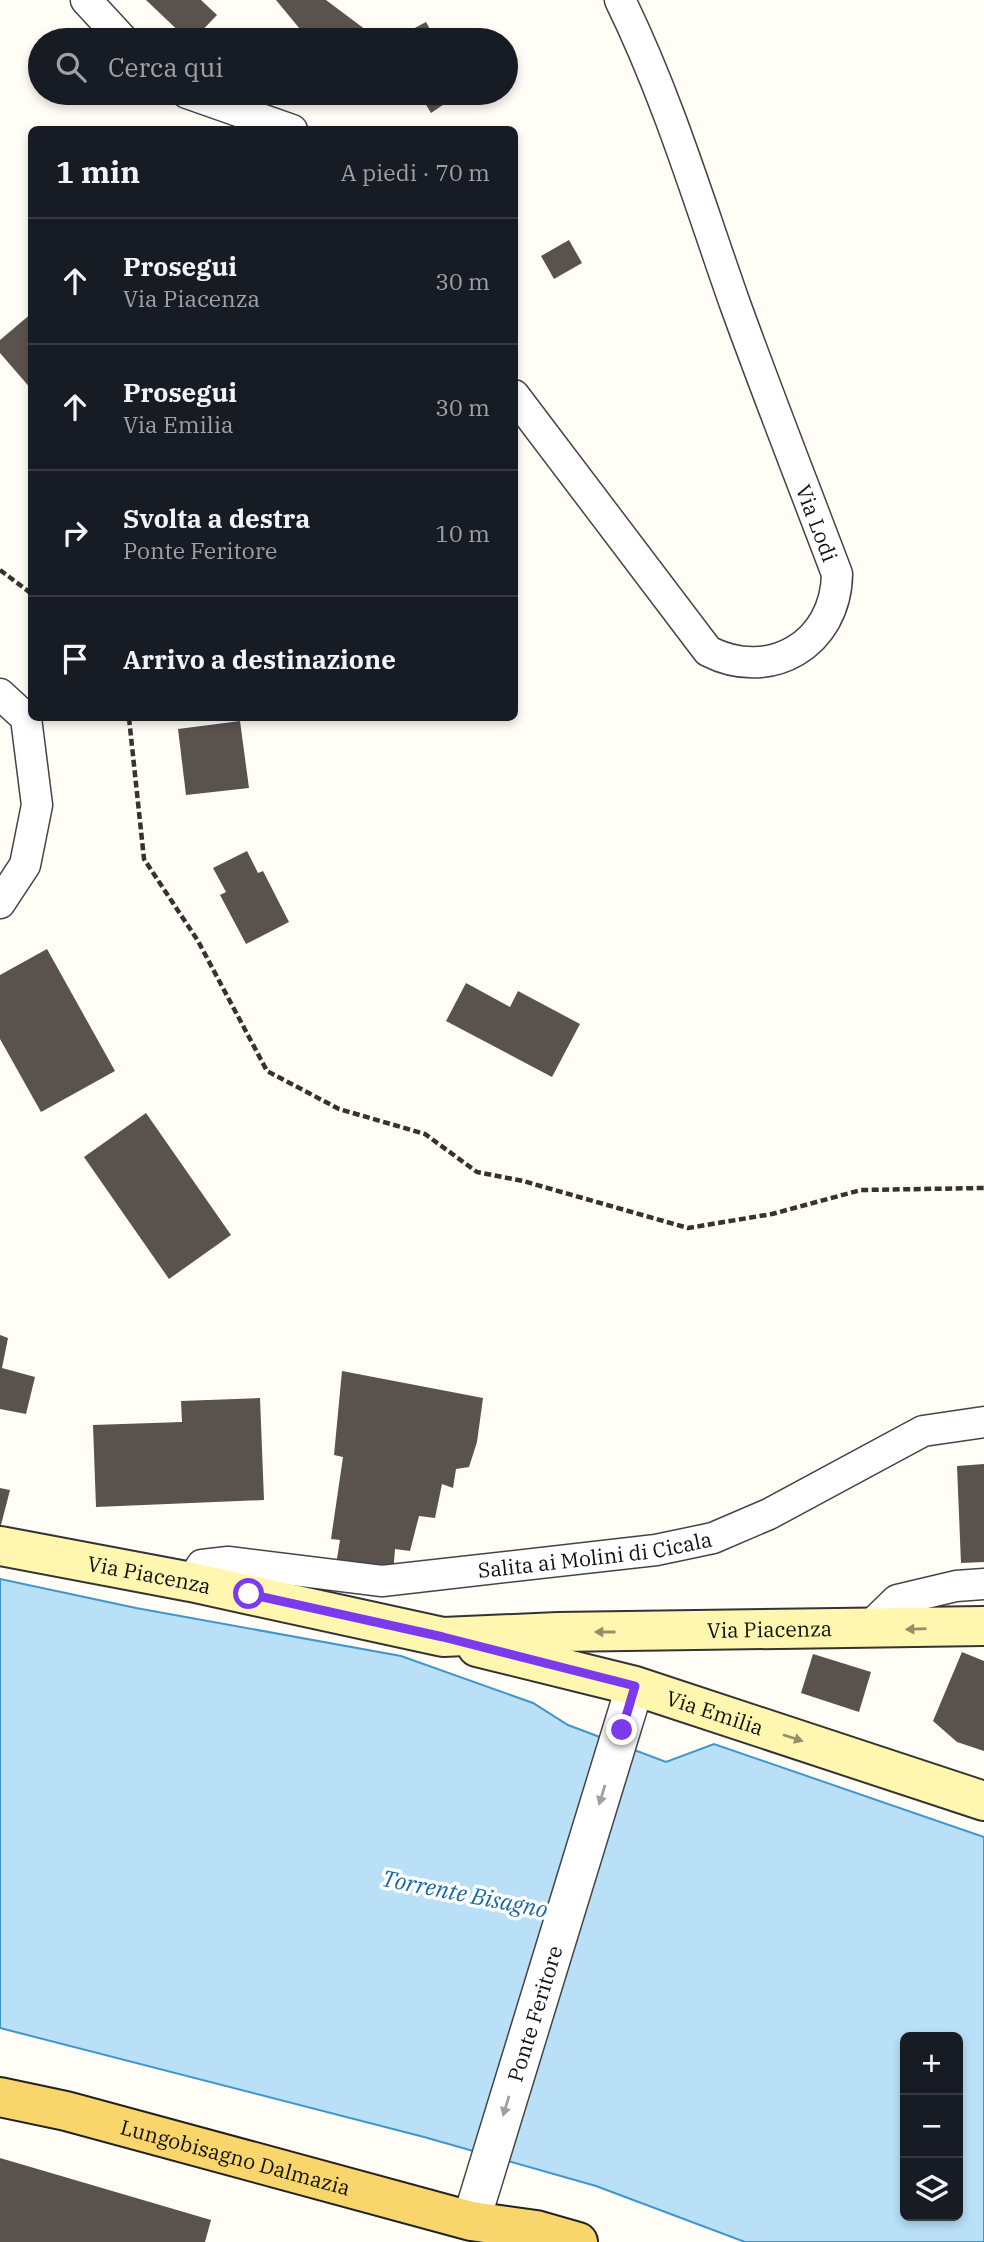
<!DOCTYPE html>
<html lang="it">
<head>
<meta charset="utf-8">
<style>
	:root { --surface:#171b24; --page:#20242c; --text:#f1f3f6; --muted:#9ea1a6; --line:#363941 }
	body { margin:0; font-family:"IBM Plex Serif",serif; background:var(--page); color:var(--text) }
	.controls { position:absolute; right:21px; bottom:21px; display:grid; overflow:hidden; border-radius:10px; box-shadow:0 4px 10px #0003 }
	.controls button { width:63px; height:63px; display:grid; place-items:center; padding:0; border:0; border-bottom:2px solid var(--line); background:var(--surface); color:var(--text); font:35px sans-serif }
	.stop { position:absolute; width:21px; height:21px; margin:-16px; border:5px solid #7c3aed; border-radius:50%; background:#fff }
	.stop.end { background:#7c3aed; border-color:#fff; box-shadow:0 2px 7px #0008 }
	.list { margin:0; padding:0; list-style:none }
	h2 { display:flex; justify-content:space-between; align-items:center; height:91px; margin:0; padding:0 28px; font-size:30px }
	h2 small { font-size:23px; font-weight:400; color:var(--muted) }
	.list li { display:grid; grid-template-columns:46px 1fr auto; gap:21px; align-items:center; box-sizing:border-box; height:126px; padding:0 28px; border-top:2px solid var(--line) }
	.list b { display:block; font-size:26px; white-space:nowrap }
	.list p { margin:0; font-size:23px; white-space:nowrap; color:var(--muted) }
	.list em { font-size:23px; font-style:normal; color:var(--muted) }
	.icon { flex:none; width:38px; height:38px; fill:none; stroke:currentColor; stroke-width:2; stroke-linecap:round; stroke-linejoin:round }
	.map { position:relative; flex:none; width:984px; height:2242px; overflow:hidden }
	.search { position:absolute; background:var(--surface); box-shadow:0 4px 10px #0003; left:28px; top:28px; width:490px; height:77px; display:flex; align-items:center; gap:18px; box-sizing:border-box; padding:0 24px; border-radius:38px; color:var(--muted); font-size:26px }
	.panel { position:absolute; background:var(--surface); box-shadow:0 4px 10px #0003; left:28px; top:126px; width:490px; height:595px; border-radius:10px }
	.map>svg:first-child { display:block }
	.water { fill:#b9e0f7; stroke:#3f96cf; stroke-width:2; fill-rule:evenodd }
	.building { fill:#5a524d }
	.lines { fill:none; stroke-linecap:round; stroke-linejoin:round }
	.minor-casing { stroke:#444; stroke-width:33 }
	.tertiary-casing { stroke:#444; stroke-width:40 }
	.secondary-casing { stroke:#333; stroke-width:42 }
	.primary-casing { stroke:#222; stroke-width:42 }
	.path { stroke:#333; stroke-width:4.5; stroke-dasharray:7 3.5; stroke-linecap:butt }
	.minor { stroke:#fff; stroke-width:30 }
	.tertiary { stroke:#fff; stroke-width:37 }
	.secondary { stroke:#fff6b0; stroke-width:38 }
	.primary { stroke:#f9d66b; stroke-width:38 }
	.oneway { fill:#948f68 }
	.oneway2 { fill:#a0a0a0 }
	.route { stroke:#7c3aed; stroke-width:9 }
	.labels { text-anchor:middle; dominant-baseline:central; stroke-width:7; stroke-linejoin:round; paint-order:stroke }
	.street-label { font-size:21px; fill:#111; stroke:#fff }
	.water-label { font-size:23px; font-style:italic; fill:#1768a6; stroke:#fff }
</style>
</head>
<body>
<div class="map">
<svg width="984" height="2242" viewBox="0 0 984 2242">
	<rect width="100%" height="100%" fill="#fffdf5"/>
	<!-- water -->
	<path class="water" d="M0,1579L136,1608L401,1656L533,1703L568,1725L666,1762L714,1744L984,1837V2242H745L596,2186L424,2137L0,2028ZM905,2037H958V2216H905Z"/>
	<!-- building -->
	<g class="building">
		<path d="M146,0H201L217,15L193,40H188Z"/>
		<path d="M276,0H326L378,39L309,40Z"/>
		<path d="M426,22L436,40H400L398,37Z"/>
		<path d="M419,93H458L459,94L431,113Z"/>
		<path d="M569,240L582,263L554,279L541,256Z"/>
		<path d="M32,313V390L0,353V340Z"/>
		<path d="M240,721L249,788L186,795L178,729Z"/>
		<path d="M247,851L258,873L263,871L289,922L246,944L220,895L226,892L213,868Z"/>
		<path d="M47,949L115,1071L41,1112L0,1039V975Z"/>
		<path d="M466,983L510,1007L518,991L580,1024L552,1077L446,1021Z"/>
		<path d="M146,1113L231,1235L169,1279L84,1157Z"/>
		<path d="M0,1335L8,1338L2,1368L35,1377L26,1414L0,1409Z"/>
		<path d="M342,1371L483,1398L477,1442L469,1467L456,1469L453,1488L442,1484L435,1518L419,1516L410,1551L395,1549L393,1575L336,1565L340,1540L331,1539L343,1457L334,1455Z"/>
		<path d="M260,1398L264,1500L96,1507L93,1425L182,1422L181,1401Z"/>
		<path d="M984,1464V1562L961,1563L957,1466Z"/>
		<path d="M0,1488L10,1490L1,1525H0Z"/>
		<path d="M962,1652L984,1661V1751L957,1742L933,1721Z"/>
		<path d="M813,1654L871,1672L859,1712L801,1693Z"/>
		<path d="M0,2158L211,2220L205,2242H0Z"/>
	</g>
	<g class="lines">
		<defs>
			<g id="minor">
				<path d="M86,0L123,40"/>
				<path d="M187,93L292,130"/>
				<path d="M514,395L708,651C770,683 836,644 837,574C803,484 768,395 735,304C699,202 668,98 620,0"/>
				<path d="M0,694L26,718L37,805L25,865L0,903"/>
				<path id="s1" d="M191,1582L202,1565L228,1562L382,1581L656,1550L713,1538L769,1514L923,1431L984,1422"/>
				<path d="M866,1630L897,1600L956,1586L984,1584"/>
			</g>
			<g id="tertiary">
				<path id="s2" d="M471,2221L635,1686"/>
			</g>
			<g id="secondary">
				<path id="s3" d="M0,1546L191,1582L443,1637L558,1632L984,1626"/>
				<path id="s4" d="M477,1647L635,1686L984,1801"/>
			</g>
			<g id="primary">
				<path id="s5" d="M0,2097L66,2111L471,2221L536,2230L578,2242"/>
			</g>
		</defs>
		<!-- minor casing -->
		<use href="#minor" class="minor-casing"/>
		<!-- tertiary casing -->
		<use href="#tertiary" class="tertiary-casing"/>
		<!-- secondary casing -->
		<use href="#secondary" class="secondary-casing"/>
		<!-- primary casing -->
		<use href="#primary" class="primary-casing"/>
		<!-- path -->
		<g class="path">
			<path d="M0,570L32,594"/>
			<path d="M129,718L144,859L198,941L267,1071L339,1109L425,1134L477,1172L523,1181L688,1228L772,1214L861,1190L984,1188"/>
		</g>
		<!-- minor -->
		<use href="#minor" class="minor"/>
		<!-- tertiary -->
		<use href="#tertiary" class="tertiary"/>
		<!-- secondary -->
		<use href="#secondary" class="secondary"/>
		<!-- primary -->
		<use href="#primary" class="primary"/>
	</g>
	<!-- one-way arrows -->
	<defs><path id="oneway-solid" d="M-6-.8H1V-3.2L6.5 0L1 3.2V.8H-6Z" transform="scale(1.75)"/></defs>
	<g class="oneway">
		<use href="#oneway-solid" transform="translate(916 1629) rotate(178)"/>
		<use href="#oneway-solid" transform="translate(605 1632) rotate(180)"/>
		<use href="#oneway-solid" transform="translate(793 1738) rotate(18)"/>
	</g>
	<g class="oneway2">
		<use href="#oneway-solid" transform="translate(602 1795) rotate(107)"/>
		<use href="#oneway-solid" transform="translate(506 2106) rotate(107)"/>
	</g>
	<g class="lines">
		<!-- route -->
		<path class="route" d="M249,1594L443,1637L635,1686L622,1730"/>
	</g>
	<g class="labels">
		<!-- street labels -->
		<g class="street-label">
			<text transform="translate(817 523) rotate(69)">Via Lodi</text>
			<text stroke="none"><textPath href="#s1" startOffset="416">Salita ai Molini di Cicala</textPath></text>
			<text stroke="none"><textPath href="#s3" startOffset="152">Via Piacenza</textPath></text>
			<text stroke="none"><textPath href="#s3" startOffset="779">Via Piacenza</textPath></text>
			<text stroke="none"><textPath href="#s4" startOffset="247">Via Emilia</textPath></text>
			<text stroke="none"><textPath href="#s2" startOffset="217">Ponte Feritore</textPath></text>
			<text stroke="none"><textPath href="#s5" startOffset="243">Lungobisagno Dalmazia</textPath></text>
		</g>
		<!-- water labels -->
		<g class="water-label">
			<text transform="translate(465 1893) rotate(11)">Torrente Bisagno</text>
		</g>
	</g>
</svg>
<div class="controls">
<button>+</button>
<button>−</button>
<button><svg class="icon" aria-label="layers" viewBox="0 0 24 24"><path d="M12 4l9 5-9 5-9-5zM3 14l9 5 9-5"/></svg></button>
</div>
<div class="stop" style="left:249px;top:1594px"></div>
<div class="stop end" style="left:622px;top:1730px"></div>
<div class="search"><svg class="icon" aria-label="search" viewBox="0 0 24 24"><circle cx="10" cy="10" r="6"/><path d="M15 15l6 6"/></svg>Cerca qui</div>
<section class="panel">
<h2>1 min<small>A piedi · 70 m</small></h2>
<ul class="list">
<li><svg class="icon" aria-label="ahead" viewBox="0 0 24 24"><path d="M12 20V5M6 11l6-6 6 6"/></svg><div><b>Prosegui</b><p>Via Piacenza</p></div><em>30 m</em></li>
<li><svg class="icon" aria-label="ahead" viewBox="0 0 24 24"><path d="M12 20V5M6 11l6-6 6 6"/></svg><div><b>Prosegui</b><p>Via Emilia</p></div><em>30 m</em></li>
<li><svg class="icon" aria-label="right" viewBox="0 0 24 24"><path d="M7 20v-9h11M14 6l5 5-5 5"/></svg><div><b>Svolta a destra</b><p>Ponte Feritore</p></div><em>10 m</em></li>
<li><svg class="icon" aria-label="arrive" viewBox="0 0 24 24"><path d="M6 21V4h12l-3 4 3 4H6"/></svg><div><b>Arrivo a destinazione</b></div></li>
</ul>
</section>
</div>
</body>
</html>
